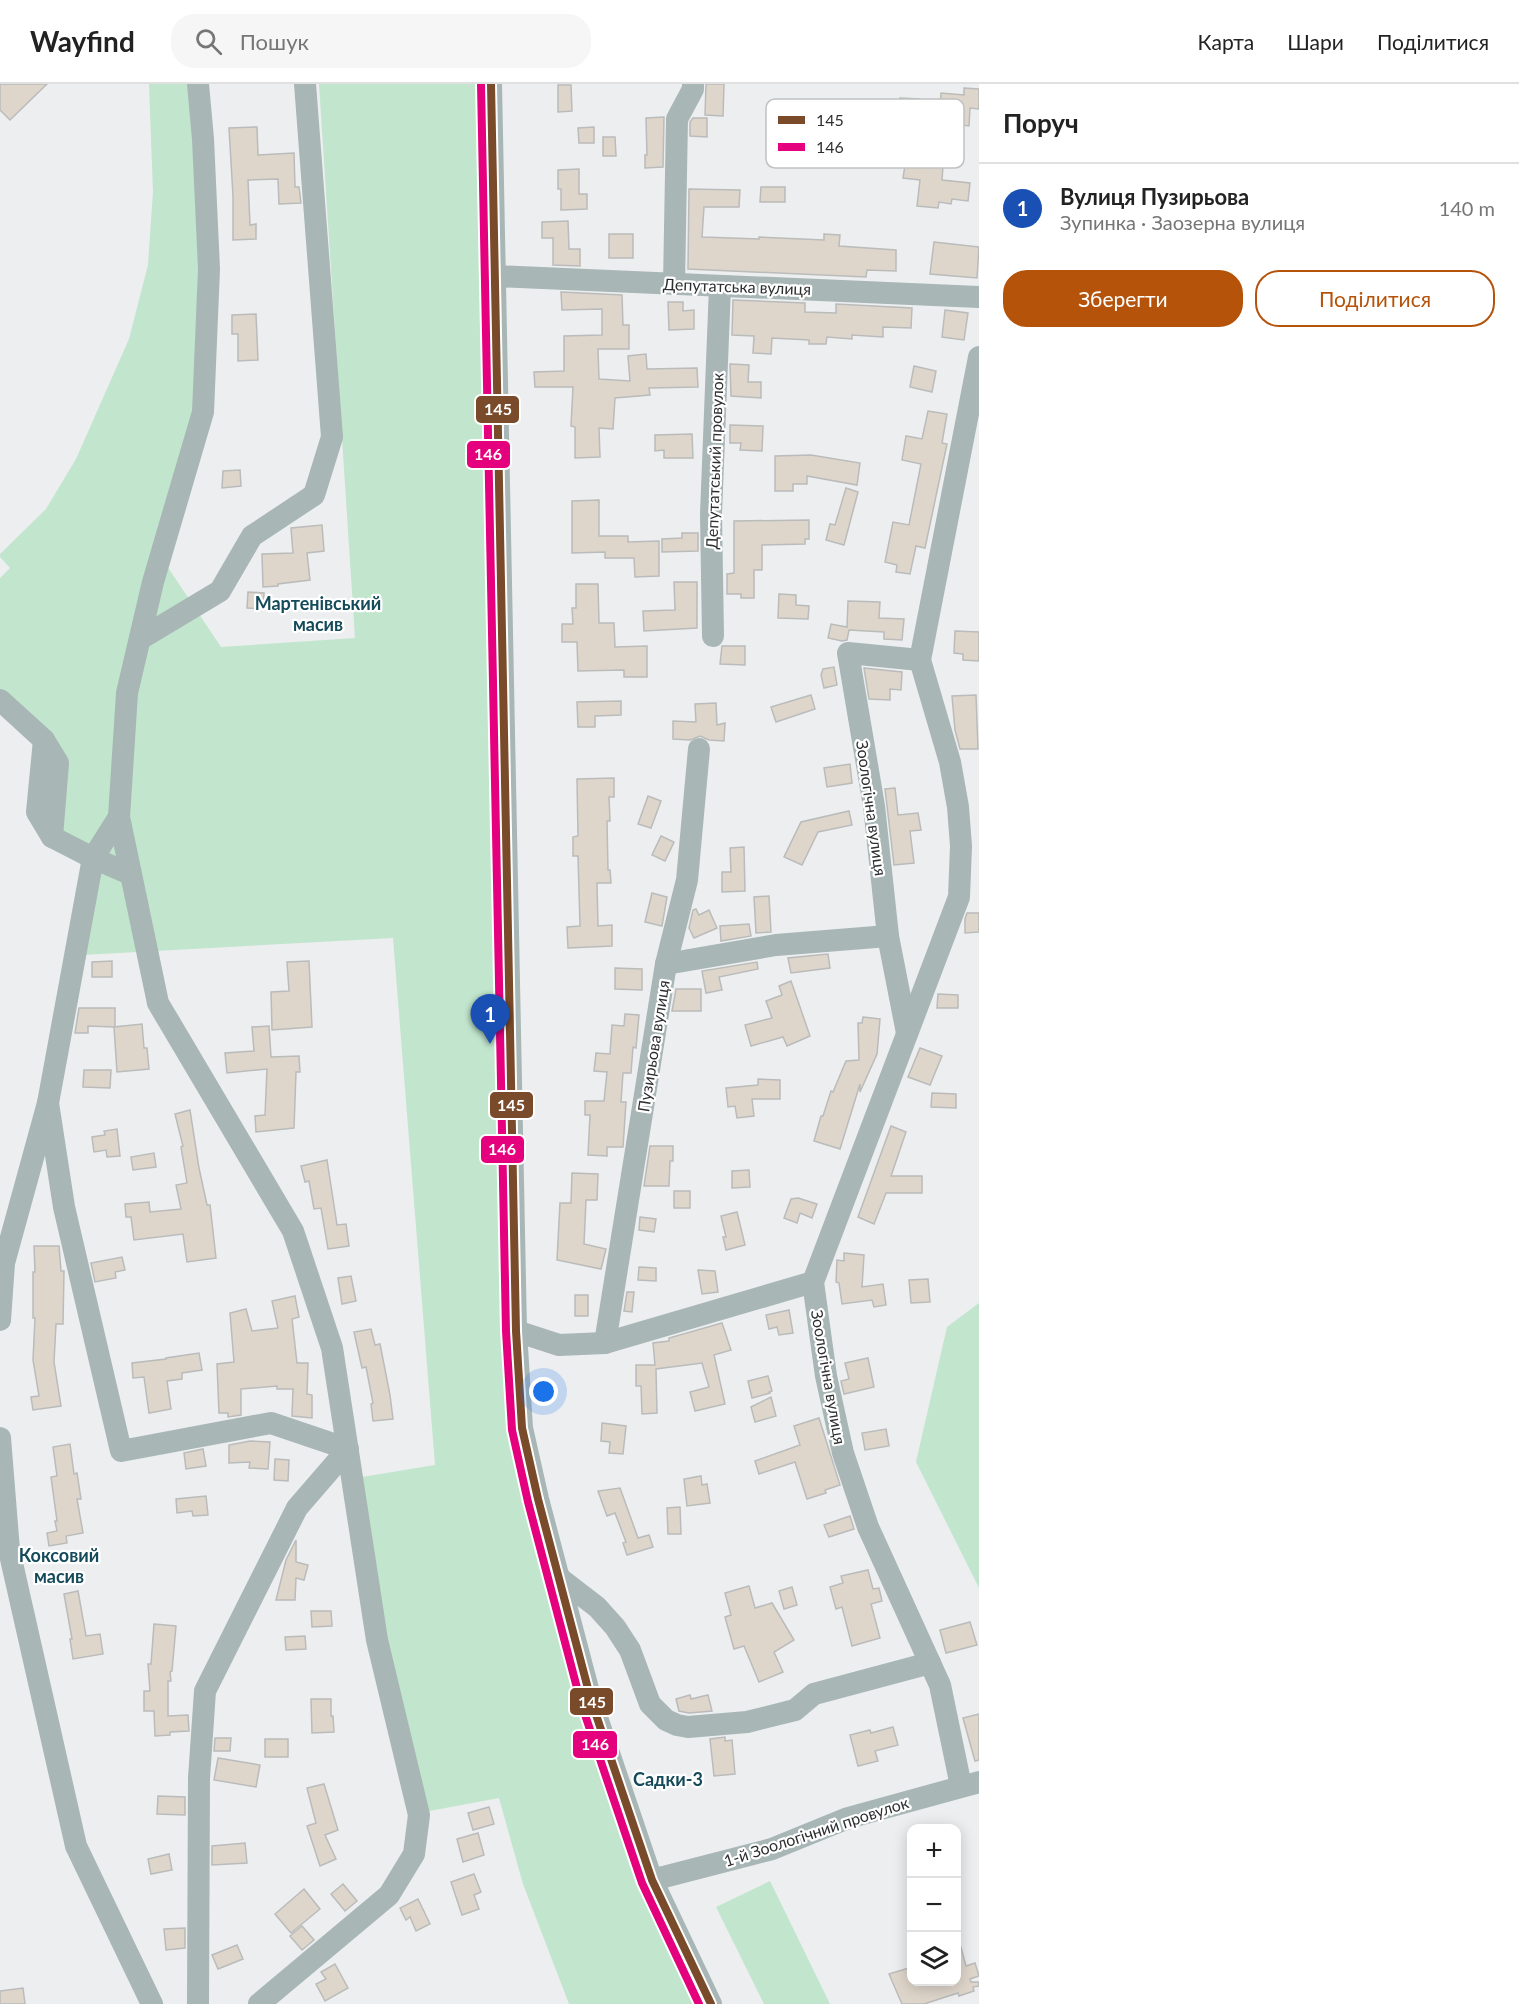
<!DOCTYPE html>
<html lang="uk">
<head>
<meta charset="utf-8">
<style>
	:root { --surface:#fff; --page:#f6f6f6; --text:#222; --muted:#767676; --line:#e0e0e0; --accent:#b45309 }
	body { margin:0; font-family:Lato,sans-serif; background:var(--page); color:var(--text) }
	.controls { position:absolute; right:18px; bottom:18px; display:grid; overflow:hidden; border-radius:12px; box-shadow:0 3px 15px #0003 }
	.controls button { width:54px; height:54px; display:grid; place-items:center; padding:0; border:0; border-bottom:2px solid var(--line); background:var(--surface); color:var(--text); font:30px sans-serif }
	.you { position:absolute; left:544px; top:1308px; width:21px; height:21px; margin:-15px; border:4px solid #fff; border-radius:50%; background:#1a73e8; box-shadow:0 0 0 9px #1a73e833 }
	.badge { display:grid; place-items:center; width:39px; height:39px; border-radius:50%; background:var(--accent); color:#fff; font-size:20px; font-weight:700 }
	.pin { position:absolute; translate:-50% -50px; filter:drop-shadow(0 2px 3px #0008) }
	.pin::after { content:''; position:absolute; top:32px; width:21px; height:18px; background:inherit; clip-path:polygon(0 0,100% 0,50% 100%) }
	.list { margin:0; padding:0; list-style:none }
	h2 { display:flex; justify-content:space-between; align-items:center; height:78px; margin:0; padding:0 24px; font-size:26px }
	h2 small { font-size:20px; font-weight:400; color:var(--muted) }
	.list li { display:grid; grid-template-columns:39px 1fr auto; gap:18px; align-items:center; box-sizing:border-box; height:90px; padding:0 24px; border-top:2px solid var(--line) }
	.list b { display:block; font-size:22px; white-space:nowrap }
	.list p { margin:0; font-size:20px; white-space:nowrap; color:var(--muted) }
	.list em { font-size:20px; font-style:normal; color:var(--muted) }
	.actions { display:flex; gap:12px; padding:18px 24px }
	.actions a { flex:1; padding:14px 0; border:2px solid var(--accent); border-radius:24px; text-align:center; font-size:21px; color:var(--accent) }
	.actions .main { background:var(--accent); color:#fff }
	.icon { flex:none; width:33px; height:33px; fill:none; stroke:currentColor; stroke-width:2; stroke-linecap:round; stroke-linejoin:round }
	.map { position:relative; flex:none; width:979px; height:1920px; overflow:hidden }
	header { display:flex; align-items:center; gap:36px; box-sizing:border-box; height:84px; padding:0 30px; background:var(--surface); border-bottom:2px solid var(--line) }
	header strong { font-size:28px }
	nav { display:flex; gap:33px; margin-inline-start:auto; font-size:21px }
	.search { width:420px; height:54px; background:var(--page); display:flex; align-items:center; gap:15px; box-sizing:border-box; padding:0 21px; border-radius:24px; color:var(--muted); font-size:22px }
	main { display:flex }
	aside { flex:1; background:var(--surface) }
	.map>svg:first-child { display:block }
	.green { fill:#c1e5cd }
	.building { fill:#dfd6cb; stroke:#babbbb; stroke-width:1.5 }
	.lines { fill:none; stroke-linecap:round; stroke-linejoin:round }
	.minor { stroke:#a8b6b6; stroke-width:22 }
	.bus-1-casing { stroke:#fff; stroke-width:12 }
	.bus-2-casing { stroke:#fff; stroke-width:12 }
	.bus-1 { stroke:#7a4b2a; stroke-width:8 }
	.bus-2 { stroke:#e5007d; stroke-width:8 }
	.labels { text-anchor:middle; dominant-baseline:central; stroke-width:4.5; stroke-linejoin:round; paint-order:stroke }
	.street-label { font-size:16px; fill:#2e2f30; stroke:#fff }
	.neighbourhood-label { font-size:18px; font-weight:bold; fill:#144a59; stroke:#fff }
	.key { fill:#fff; stroke:#c0c1c1; stroke-width:1.5 }
	.key-label { font-size:16px; fill:#2e2f30 }
	.line-badge { stroke:#fff; stroke-width:2 }
	.badge-label { font-size:16px; text-anchor:middle; font-weight:bold; fill:#fff }
</style>
</head>
<body>
<header>
<strong>Wayfind</strong>
<div class="search"><svg class="icon" aria-label="search" viewBox="0 0 24 24"><circle cx="10" cy="10" r="6"/><path d="M15 15l6 6"/></svg>Пошук</div>
<nav><a>Карта</a><a>Шари</a><a>Поділитися</a></nav>
</header>
<main>
<div class="map">
<svg width="979" height="1920" viewBox="0 0 979 1920">
	<rect width="100%" height="100%" fill="#edeef0"/>
	<!-- green -->
	<g class="green">
		<path d="M149,0H193L199,54V327L157,467L221,563L355,554L319,0H491L522,1344L591,1616L711,1920H569L523,1800L499,1714L424,1728L381,1558L356,1394L435,1381L393,854L82,871L100,773L58,751L65,678L0,607V494L10,484L0,473V470L46,425L76,375L129,255L148,181L153,108Z"/>
		<path d="M979,1219V1504L916,1378L947,1243Z"/>
		<path d="M770,1797L830,1920H764L716,1823Z"/>
	</g>
	<!-- building -->
	<g class="building">
		<path d="M0,0H47L10,36L0,26Z"/>
		<path d="M706,0H724L723,32L705,31Z"/>
		<path d="M558,1H571L572,27L558,28Z"/>
		<path d="M964,4L979,5V25L970,24L969,42L955,40L957,27L940,26L941,9L964,11Z"/>
		<path d="M900,14L919,15L917,39L894,38L895,24H899Z"/>
		<path d="M664,33L663,83L645,84V71H647L646,34Z"/>
		<path d="M693,34H707V53L690,52V38Z"/>
		<path d="M257,43L258,71L294,69L295,103H299L301,119L279,120L278,95L248,96L250,141L256,140V155L233,156V112L229,44Z"/>
		<path d="M594,43V59H579L578,44Z"/>
		<path d="M915,51L945,53L942,96L970,99L968,117L952,115L951,120L939,118L938,124L917,122L920,96L903,94L906,75L912,76Z"/>
		<path d="M603,53H615L616,72H603Z"/>
		<path d="M579,85V110H587V125L561,126V105H558V86Z"/>
		<path d="M761,103H785V118H760Z"/>
		<path d="M689,105L740,106L739,123H704L702,153L759,155V153L824,156V150L840,151L839,162L896,166V187L867,186L866,193L688,185Z"/>
		<path d="M568,137L569,165H580V182L553,181V154H542V138Z"/>
		<rect x="609" y="150" width="24" height="24"/>
		<path d="M934,158L979,163L977,194L930,190Z"/>
		<path d="M561,208L622,211L623,241H629V265H598L599,295L630,297L628,272L646,270L647,285L697,284L698,303L649,304L650,311L615,314L613,345L599,344L600,373L575,374V343L571,342L573,303H535L534,288L564,287V252L602,251V225L562,226Z"/>
		<path d="M733,216L805,219V228L836,229V220L912,224L911,244L883,243V253L852,251V255L827,253L826,260H809V256L772,254L771,270L753,269L754,252L732,251Z"/>
		<path d="M668,218H683V227L694,226V245L669,246Z"/>
		<path d="M945,226L968,229L964,256L942,253Z"/>
		<path d="M256,230L258,276L238,277V250H232V231Z"/>
		<path d="M730,280L749,281L748,298H761V314L731,312Z"/>
		<path d="M914,282L936,287L932,308L910,303Z"/>
		<path d="M928,327L947,330L942,359L947,360L925,464L916,462L910,490L896,488L897,481L885,478L893,438L909,441L921,380L902,376L906,352L922,355Z"/>
		<path d="M730,341L763,342L762,367L740,366L741,359H730Z"/>
		<path d="M692,350L693,374H664V366L655,367V351Z"/>
		<path d="M811,371L860,379L857,401L807,392V400H793V407H775V372Z"/>
		<path d="M240,386L241,402L222,404L223,387Z"/>
		<path d="M846,404L858,408L844,461L826,456L830,440L835,441Z"/>
		<path d="M599,416V452H628V458L659,457V492L635,493L634,474H605V468L572,469V417Z"/>
		<path d="M809,436V455H805V460L762,461V486H754V514H741V510H727V490L734,489V437Z"/>
		<path d="M322,441L324,467L307,469L310,496L278,500V502L263,503L262,470L293,469L291,444Z"/>
		<path d="M682,449H698V467L662,468V455L682,454Z"/>
		<path d="M674,498H697V544L644,547L643,527L675,526Z"/>
		<path d="M576,500H598L599,539H614L615,563L647,562V593H624V586L578,587L577,558H562V540H573L572,524H576Z"/>
		<path d="M248,508L264,509L263,525L247,524Z"/>
		<path d="M779,510L796,511V521L809,522L808,535L778,534Z"/>
		<path d="M848,517L880,518L879,534L904,535L902,556L884,555V548L849,546L847,556L842,557L828,554L831,540L847,543Z"/>
		<path d="M955,547L979,548V577L963,576V570L954,569Z"/>
		<path d="M722,562H745V581L720,580Z"/>
		<path d="M834,583L837,601L824,604L821,591L823,585Z"/>
		<path d="M864,584L902,588L901,606L890,605V616L869,615Z"/>
		<path d="M811,611L815,625L776,638L771,623Z"/>
		<path d="M976,611L978,665H960L955,646L952,612Z"/>
		<path d="M621,617V631L595,632V643H578L577,618Z"/>
		<path d="M716,619L717,641L725,639L724,657L709,656L700,652L690,656L673,655V637L696,638L695,620Z"/>
		<path d="M850,680L852,699L827,703L824,684Z"/>
		<path d="M614,694V713H609L610,737H607L608,786H610L611,799H597L598,842L612,841V862L568,864L567,843L580,842L578,772H573V753L578,752L577,695Z"/>
		<path d="M895,704L898,731L918,729L921,746L910,747L914,779L894,781L885,705Z"/>
		<path d="M648,712L661,717L651,744L638,740Z"/>
		<path d="M849,727L852,741L818,748L802,781L784,773L801,738Z"/>
		<path d="M661,752L674,758L665,777L652,771Z"/>
		<path d="M744,763L745,807L722,808V788H731L730,764Z"/>
		<path d="M652,809L667,813L662,842L645,838Z"/>
		<path d="M769,812L771,848L756,849L754,813Z"/>
		<path d="M696,825L699,831L709,826L717,844L694,854L689,844L693,826Z"/>
		<path d="M967,829H979V848L965,849V835Z"/>
		<path d="M749,840L751,852L721,857L720,842Z"/>
		<path d="M828,870L830,884L791,889L788,874Z"/>
		<path d="M112,877V893H92V878Z"/>
		<path d="M309,877L312,943L272,946L271,908L289,907L287,878Z"/>
		<path d="M757,878L758,885L719,893L722,906L706,909L702,887Z"/>
		<path d="M615,884L642,885V906L615,905Z"/>
		<path d="M791,897L810,952L787,962L783,953L751,962L745,941L772,934L766,917L782,911L779,902Z"/>
		<path d="M676,905H701V927H672Z"/>
		<path d="M938,910L958,911V924H937Z"/>
		<path d="M79,924H115V943L88,942V949H75Z"/>
		<path d="M625,930L639,931L636,964L633,963L631,989H623L621,1018H626L623,1063H607V1072L588,1071L590,1031H585V1017H604L607,988L594,987L596,969L610,970L612,941L624,942Z"/>
		<path d="M863,933L880,935L877,970L860,1008V1000L840,1065L814,1057L821,1032H823L831,1007L833,1008L846,977L859,976L858,939H862Z"/>
		<path d="M142,940L144,964H147L149,985L117,988L114,943Z"/>
		<path d="M269,942L271,973L299,972L300,988H296L294,1044L256,1048L255,1032L265,1031L267,985L227,989L225,969L254,967L252,943Z"/>
		<path d="M920,964L942,972L930,1001L908,993Z"/>
		<path d="M84,986H111L110,1004L83,1003Z"/>
		<path d="M758,995L780,996V1015H752L754,1032L737,1034L735,1022L728,1023L726,1004L758,1001Z"/>
		<path d="M932,1009L956,1010V1024L931,1023Z"/>
		<path d="M190,1026L199,1084L207,1121H210L216,1174L187,1178L183,1150L134,1156L131,1133H126L125,1120L149,1118L150,1128L181,1125L176,1101L187,1099L181,1063L183,1062L175,1030Z"/>
		<path d="M891,1042L906,1048L891,1092H922V1109H886L874,1140L858,1133Z"/>
		<path d="M117,1045L120,1072L107,1073L106,1066L94,1068L92,1053L105,1051L104,1047Z"/>
		<path d="M650,1062H673V1077H670L669,1102H644Z"/>
		<path d="M154,1069L156,1083L133,1086L131,1073Z"/>
		<path d="M327,1076L337,1141L346,1140L349,1162L328,1165L321,1124L314,1125L309,1097L305,1098L301,1082Z"/>
		<path d="M749,1086L750,1103L732,1104V1087Z"/>
		<path d="M572,1089L598,1090L597,1116H586L584,1160L606,1165L601,1185L557,1176L560,1119H571Z"/>
		<rect x="674" y="1107" width="16" height="17"/>
		<path d="M798,1114L817,1120L812,1134L800,1129L797,1139L784,1134L791,1115Z"/>
		<path d="M737,1128L745,1161L726,1166L723,1153H726L721,1132Z"/>
		<path d="M640,1133L656,1135L654,1148L639,1146Z"/>
		<path d="M34,1162H59L61,1187H64L63,1240H56L54,1278L61,1322L33,1326L31,1313L39,1312L33,1276L35,1234H33V1188H35Z"/>
		<path d="M844,1169L864,1171L862,1203L883,1200L886,1221L874,1223L872,1216L842,1220L839,1199L836,1198L837,1176L844,1177Z"/>
		<path d="M122,1173L125,1186L115,1188L116,1194L95,1198L91,1179Z"/>
		<path d="M639,1183L656,1184V1197L638,1196Z"/>
		<path d="M698,1186L715,1187L718,1208L702,1210Z"/>
		<path d="M351,1192L356,1217L342,1220L338,1194Z"/>
		<path d="M928,1195L930,1218L911,1219L909,1196Z"/>
		<path d="M627,1208H634L632,1228L624,1227Z"/>
		<rect x="575" y="1211" width="13" height="21"/>
		<path d="M295,1212L299,1233L292,1235L297,1279H308L307,1310L312,1311V1334L292,1332L293,1305H277V1302L241,1305V1331L228,1333V1329H219L217,1280L234,1278L230,1229L246,1225L252,1247L278,1244L272,1217Z"/>
		<path d="M789,1226L793,1249L779,1251L777,1243L769,1245L766,1231Z"/>
		<path d="M722,1239L731,1266L714,1271L725,1320L695,1327L690,1308L709,1303L702,1279L656,1285L657,1329L642,1330L641,1302H636V1281H655L653,1259L669,1257V1254Z"/>
		<path d="M371,1245L375,1261L380,1260L390,1311L393,1335L373,1337L371,1320L373,1319L366,1283L362,1284L354,1248Z"/>
		<path d="M199,1269L202,1286L182,1289V1295L167,1297L171,1325L149,1329L144,1293L133,1294L132,1279L166,1275V1274Z"/>
		<path d="M868,1274L874,1303L844,1310L841,1297L849,1295L845,1279Z"/>
		<path d="M768,1292L772,1307L769,1308L770,1309L752,1314L748,1297Z"/>
		<path d="M771,1313L776,1332L755,1338L751,1323Z"/>
		<path d="M819,1334L840,1401L825,1406L826,1409L807,1415L795,1378L759,1390L755,1377L800,1361L794,1342Z"/>
		<path d="M602,1339L626,1342L623,1370L609,1369L610,1358L601,1357Z"/>
		<path d="M886,1345L889,1362L865,1366L862,1349Z"/>
		<path d="M250,1357L270,1358L268,1385L249,1384L250,1378L229,1379V1361Z"/>
		<path d="M70,1360L74,1390L77,1389L81,1415H77L83,1449L66,1452L67,1459L49,1462L47,1449L57,1447L55,1437H57L51,1393L57,1392L53,1363Z"/>
		<path d="M203,1365L206,1382L186,1385L184,1369Z"/>
		<path d="M275,1375L289,1376L288,1397L274,1396Z"/>
		<path d="M701,1392L702,1401L707,1400L710,1419L687,1422L684,1395Z"/>
		<path d="M620,1404L638,1454L649,1451L653,1463L627,1471L623,1459L626,1458L615,1429L607,1432L598,1407Z"/>
		<path d="M206,1412L208,1431L193,1432L192,1427L177,1429L176,1415Z"/>
		<path d="M680,1423L681,1450H668L667,1424Z"/>
		<path d="M850,1432L854,1445L829,1453L824,1441Z"/>
		<path d="M296,1456V1478L308,1481L304,1496L296,1494L295,1516H276L286,1476Z"/>
		<path d="M868,1486L873,1505L879,1504L882,1517L871,1520L880,1554L852,1562L842,1523L836,1525L830,1503L843,1499L841,1492Z"/>
		<path d="M749,1502L755,1524L772,1519L794,1556L774,1568L783,1588L759,1598L744,1562L734,1565L725,1533L731,1531L725,1509Z"/>
		<path d="M792,1503L797,1521L784,1525L779,1507Z"/>
		<path d="M78,1507L86,1552L100,1550L103,1570L73,1575L70,1555H72L64,1510Z"/>
		<path d="M311,1527H331L332,1542L312,1543Z"/>
		<path d="M970,1538L977,1561L946,1569L940,1546Z"/>
		<path d="M154,1540L176,1542L172,1587L170,1588L171,1597H168V1632L188,1631L189,1647L170,1648V1651L155,1652L154,1627H144V1607H150L148,1580H151Z"/>
		<path d="M305,1552L306,1565L286,1566L285,1553Z"/>
		<path d="M690,1611L691,1615L708,1611L712,1627L689,1629L679,1627L676,1615Z"/>
		<path d="M311,1615H331V1632H333L334,1648L312,1649Z"/>
		<path d="M979,1630V1676L975,1677L963,1634Z"/>
		<path d="M893,1643L898,1661L875,1667L878,1677L858,1682L850,1651L870,1646L871,1649Z"/>
		<path d="M725,1653V1657L732,1656L735,1690L714,1692L710,1655Z"/>
		<path d="M215,1654H231L230,1667H214Z"/>
		<rect x="265" y="1655" width="23" height="18"/>
		<path d="M218,1674L260,1681L256,1703L214,1696Z"/>
		<path d="M324,1700L338,1746L325,1751L336,1775L320,1782L307,1742L316,1739L307,1704Z"/>
		<path d="M158,1712L185,1713V1731L157,1730Z"/>
		<path d="M489,1723L494,1740L473,1746L468,1729Z"/>
		<path d="M478,1749L484,1771L463,1778L457,1755Z"/>
		<path d="M245,1759L247,1779L212,1781V1762Z"/>
		<path d="M169,1770L172,1786L151,1790L148,1775Z"/>
		<path d="M474,1790L481,1808L474,1811L479,1825L462,1831L451,1798Z"/>
		<path d="M343,1800L357,1817L345,1827L331,1810Z"/>
		<path d="M304,1805L320,1825L291,1849L275,1830Z"/>
		<path d="M418,1815L430,1840L416,1847L410,1833L406,1836L400,1824Z"/>
		<path d="M302,1842L314,1856L302,1866L290,1852Z"/>
		<path d="M185,1844V1864L166,1866L164,1845Z"/>
		<path d="M957,1860H960L966,1882L975,1879L979,1892L970,1895L971,1898H979V1902L973,1903L974,1907L959,1912L958,1909L924,1920H902L889,1890L912,1883V1898H957Z"/>
		<path d="M237,1861L243,1875L218,1885L212,1871Z"/>
		<path d="M335,1880L348,1904L325,1917L316,1900L326,1895L321,1888Z"/>
		<path d="M23,1904L25,1920H0V1907Z"/>
	</g>
	<g class="lines">
		<!-- minor -->
		<g class="minor">
			<path d="M198,0L203,55L209,185L203,328L153,498L127,609L119,733L158,919L293,1147L332,1264L377,1556L419,1731L414,1770L389,1811L259,1920"/>
			<path d="M491,0L516,1247L522,1344L538,1415L591,1616L652,1796L711,1920"/>
			<path d="M495,192L979,213"/>
			<path d="M674,200L677,35L693,5V0"/>
			<path d="M713,552L711,430L720,202"/>
			<path d="M140,555L220,507L252,452L314,411L332,353L305,0"/>
			<path d="M0,616L44,656L58,679L52,753"/>
			<path d="M44,656L37,728L52,753L93,774L130,790"/>
			<path d="M666,880L776,861L888,852"/>
			<path d="M907,949L888,852L874,722L848,569L920,576"/>
			<path d="M48,1019L64,1123L121,1367L271,1339L348,1365L297,1424L205,1607L199,1694L198,1920"/>
			<path d="M0,1236L4,1179L48,1019L93,774L119,733"/>
			<path d="M516,1247L559,1261L605,1259L813,1198"/>
			<path d="M605,1259L666,880L687,796L699,665"/>
			<path d="M0,1354L9,1466L76,1762L152,1920"/>
			<path d="M558,1493L597,1523L615,1543L630,1566L650,1620L666,1636L677,1641L688,1643L747,1638L795,1626L814,1610L930,1579"/>
			<path d="M961,1702L940,1601L868,1443L843,1369L826,1292L813,1198L959,813L961,762L958,723L950,678L920,576L979,273"/>
			<path d="M652,1796L772,1765L848,1734L979,1698"/>
		</g>
		<defs>
			<path id="bus-1" d="M491,0L516,1247L522,1344L538,1415L591,1616L652,1796L711,1920"/>
			<path id="bus-2" d="M481,0L506,1247L512,1346L528,1418L581,1619L642,1799L699,1920"/>
		</defs>
		<!-- bus-1 casing -->
		<use href="#bus-1" class="bus-1-casing"/>
		<!-- bus-2 casing -->
		<use href="#bus-2" class="bus-2-casing"/>
		<!-- bus-1 -->
		<use href="#bus-1" class="bus-1"/>
		<!-- bus-2 -->
		<use href="#bus-2" class="bus-2"/>
	</g>
	<g class="labels">
		<!-- street labels -->
		<g class="street-label">
			<text transform="translate(737 202) rotate(2)">Депутатська вулиця</text>
			<text transform="translate(714 377) rotate(-88)">Депутатський провулок</text>
			<text transform="translate(872 724) rotate(82)">Зоологічна вулиця</text>
			<text transform="translate(653 962) rotate(-81)">Пузирьова вулиця</text>
			<text transform="translate(829 1293) rotate(80)">Зоологічна вулиця</text>
			<text transform="translate(816 1747) rotate(-18)">1-й Зоологічний провулок</text>
		</g>
		<!-- neighbourhood labels -->
		<g class="neighbourhood-label">
			<text x="318" y="519">Мартенівський<tspan x="318" dy="21">масив</tspan></text>
			<text x="59" y="1471">Коксовий<tspan x="59" dy="21">масив</tspan></text>
			<text x="668" y="1695">Садки-3</text>
		</g>
	</g>
	<!-- legend -->
	<rect x="766" y="15" width="198" height="69" rx="9" class="key"/>
	<rect x="778" y="32" width="27" height="8" fill="#7a4b2a"/>
	<rect x="778" y="59" width="27" height="8" fill="#e5007d"/>
	<g class="key-label">
		<text x="816" y="42">145</text>
		<text x="816" y="69">146</text>
	</g>
	<g class="line-badge">
		<rect x="475" y="311" width="45" height="29" rx="6" fill="#7a4b2a"/>
		<rect x="466" y="356" width="45" height="29" rx="6" fill="#e5007d"/>
		<rect x="489" y="1007" width="45" height="28" rx="6" fill="#7a4b2a"/>
		<rect x="480" y="1051" width="45" height="29" rx="6" fill="#e5007d"/>
		<rect x="569" y="1603" width="45" height="29" rx="6" fill="#7a4b2a"/>
		<rect x="572" y="1646" width="46" height="29" rx="6" fill="#e5007d"/>
	</g>
	<g class="badge-label">
		<text x="498" y="331">145</text>
		<text x="488" y="376">146</text>
		<text x="511" y="1027">145</text>
		<text x="502" y="1071">146</text>
		<text x="592" y="1624">145</text>
		<text x="595" y="1666">146</text>
	</g>
</svg>
<div class="controls">
<button>+</button>
<button>−</button>
<button><svg class="icon" aria-label="layers" viewBox="0 0 24 24"><path d="M12 4l9 5-9 5-9-5zM3 14l9 5 9-5"/></svg></button>
</div>
<div class="you"></div>
<div class="pin badge" style="left:490px;top:960px;background:#1a4fb4">1</div>
</div>
<aside>
<h2>Поруч<small></small></h2>
<ul class="list">
<li><span class="badge" style="background:#1a4fb4">1</span><div><b>Вулиця Пузирьова</b><p>Зупинка · Заозерна вулиця</p></div><em>140 m</em></li>
</ul>
<div class="actions"><a class="main">Зберегти</a><a>Поділитися</a></div>
</aside>
</main>
</body>
</html>
